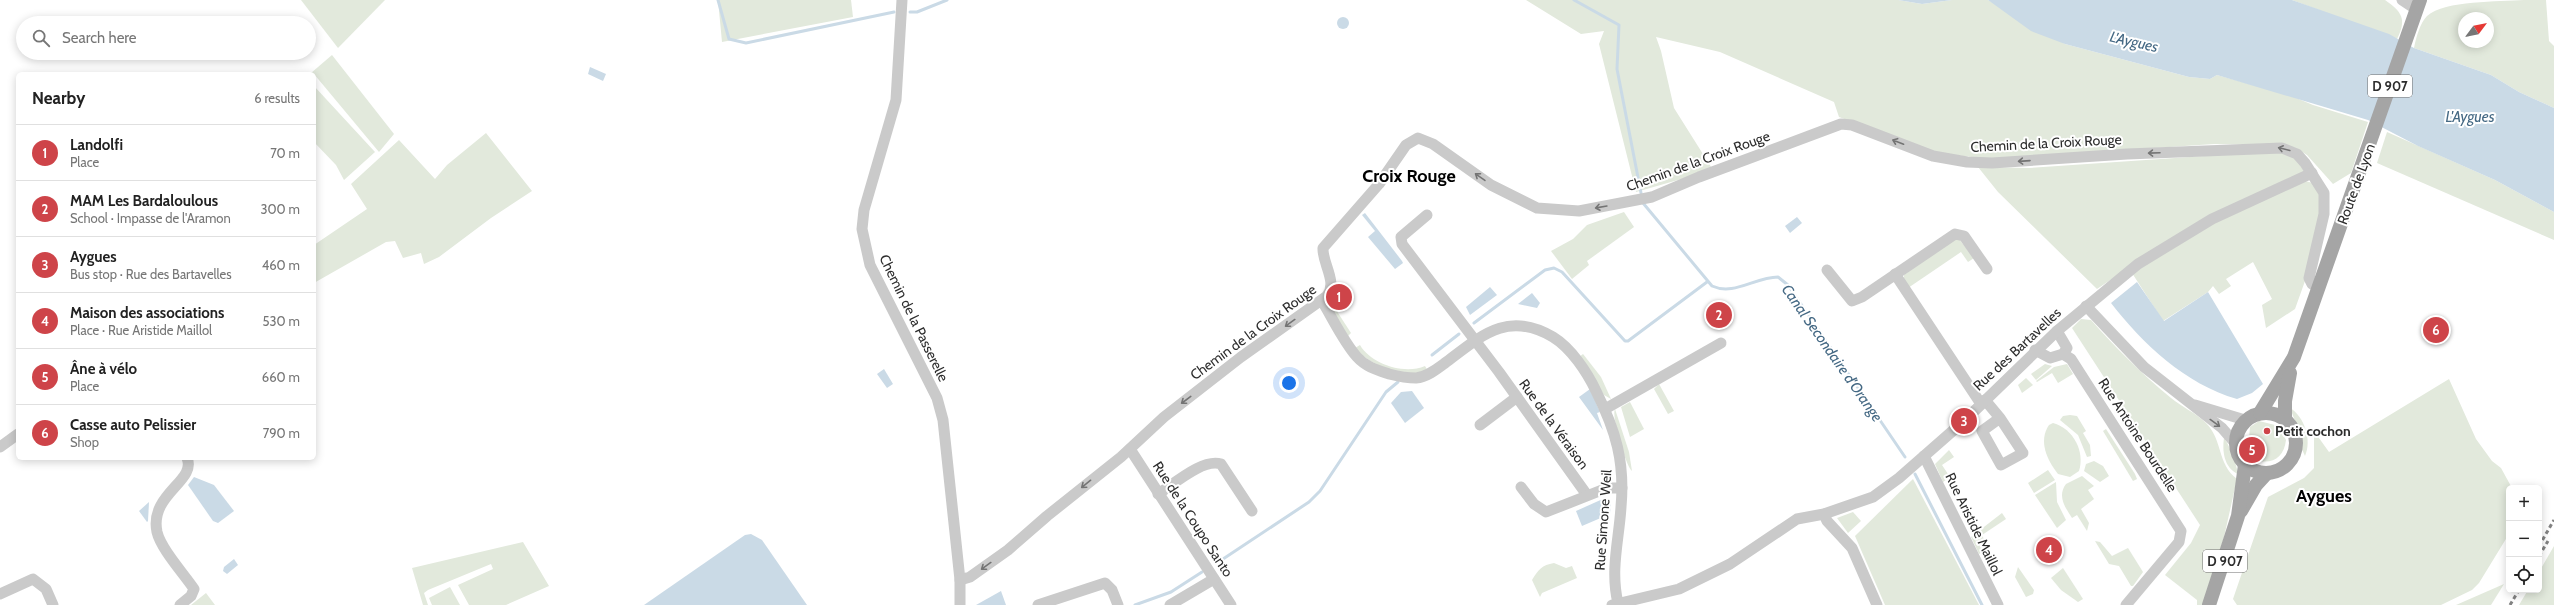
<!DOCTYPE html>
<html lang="en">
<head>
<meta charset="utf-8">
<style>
	:root { --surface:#fff; --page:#f2f2f2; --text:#222; --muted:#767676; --line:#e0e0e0; --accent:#ce4449 }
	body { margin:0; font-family:Cabin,sans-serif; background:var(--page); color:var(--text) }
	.controls { position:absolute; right:12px; bottom:12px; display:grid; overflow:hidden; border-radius:6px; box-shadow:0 2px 10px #0003 }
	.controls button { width:36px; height:36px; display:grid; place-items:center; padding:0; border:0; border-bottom:1px solid var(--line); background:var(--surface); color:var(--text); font:20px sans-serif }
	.compass { position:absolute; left:2458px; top:12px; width:36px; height:36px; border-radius:50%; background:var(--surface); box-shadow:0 2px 10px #0003; rotate:58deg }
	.you { position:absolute; left:1289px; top:383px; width:14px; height:14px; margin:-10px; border:3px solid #fff; border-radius:50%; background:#1a73e8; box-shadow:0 0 0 6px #1a73e833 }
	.badge { display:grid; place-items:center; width:26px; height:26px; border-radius:50%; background:var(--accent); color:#fff; font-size:13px; font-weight:700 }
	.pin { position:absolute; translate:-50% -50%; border:2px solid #fff; box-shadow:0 1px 4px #0006 }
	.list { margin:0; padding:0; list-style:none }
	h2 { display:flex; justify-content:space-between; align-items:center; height:52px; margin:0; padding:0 16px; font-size:17px }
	h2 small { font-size:13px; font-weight:400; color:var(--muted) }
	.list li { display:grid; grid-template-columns:26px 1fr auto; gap:12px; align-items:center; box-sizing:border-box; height:56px; padding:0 16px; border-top:1px solid var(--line) }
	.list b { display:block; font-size:15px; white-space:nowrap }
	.list p { margin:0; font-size:13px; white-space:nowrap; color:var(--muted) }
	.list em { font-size:13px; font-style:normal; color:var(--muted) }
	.icon { flex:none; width:22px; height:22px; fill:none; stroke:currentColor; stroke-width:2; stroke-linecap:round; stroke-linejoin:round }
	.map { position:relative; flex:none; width:2554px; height:605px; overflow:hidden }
	.search { position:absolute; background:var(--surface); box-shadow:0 2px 10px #0003; left:16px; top:16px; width:300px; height:44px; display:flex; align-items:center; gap:10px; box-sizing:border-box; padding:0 14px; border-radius:22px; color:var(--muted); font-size:15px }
	.panel { position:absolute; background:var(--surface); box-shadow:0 2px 10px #0003; left:16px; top:72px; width:300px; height:388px; border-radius:6px }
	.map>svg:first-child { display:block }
	.green { fill:#e2e9dc; fill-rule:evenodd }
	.water { fill:#cadae6 }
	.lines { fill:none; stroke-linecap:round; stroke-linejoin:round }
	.stream { stroke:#cadae6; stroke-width:3 }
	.minor { stroke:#cacaca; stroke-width:11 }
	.major { stroke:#a5a5a5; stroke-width:14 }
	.rail { stroke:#828282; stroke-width:3; stroke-dasharray:4 3; stroke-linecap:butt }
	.oneway { stroke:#747474 }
	.poi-dot { fill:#ce4449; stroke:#fff; stroke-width:1.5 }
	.labels { text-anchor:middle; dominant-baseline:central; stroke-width:4; stroke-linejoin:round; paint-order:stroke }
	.shield { fill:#fff; stroke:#6c6c6c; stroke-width:1 }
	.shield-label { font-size:13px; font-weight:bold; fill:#2d2d2d }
	.street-label { font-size:14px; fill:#2d2d2d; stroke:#fff }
	.poi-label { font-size:14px; font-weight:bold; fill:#2d2d2d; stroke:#fff; text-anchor:start }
	.water-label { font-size:15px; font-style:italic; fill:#456984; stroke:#fff }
	.district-label { font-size:18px; font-weight:bold; fill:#000; stroke:#fff }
</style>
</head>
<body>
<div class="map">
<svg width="2554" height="605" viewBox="0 0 2554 605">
	<rect width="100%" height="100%" fill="#fff"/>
	<!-- green -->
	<g class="green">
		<path d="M301,0H385L338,48Z"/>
		<path d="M718,0H851L853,17L722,42Z"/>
		<path d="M1526,0H1898L1922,4L1952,0H1988L2065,44L2189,77L2210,79L2217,75L2289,95L2313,105L2368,122L2351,173L2333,184L2307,155L2296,148L2280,145L2214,144L1989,159L1937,153L1839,117L1834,102L1720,52L1656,37L1661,51L1674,108L1713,170L1636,192L1599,44L1604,31L1581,34Z"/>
		<path d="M2292,0H2385C2402,12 2407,19 2397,39Z"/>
		<path d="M2524,0H2546L2549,41L2554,46V108L2519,92L2491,75L2414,48C2416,38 2420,23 2427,16C2445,0 2499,2 2524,0ZM2464,18H2488V42H2464Z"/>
		<path d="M332,55L394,134L379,152L314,74L311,73Z"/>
		<path d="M314,86L375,152L344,180L336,165L314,142Z"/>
		<path d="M2387,132L2495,180L2554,212V240L2377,163Z"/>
		<path d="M486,133L532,191L491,218L439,257L424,264L421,253L403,258L395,241L386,242L314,283V245L367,209L351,184L399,140L435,179L447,165Z"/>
		<path d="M2278,151L2298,159L2304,171L2302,174C2228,202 2162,245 2097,289L1998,192L1978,167L2029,168Z"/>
		<path d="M2305,181L2313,183L2323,196L2310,267L2295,309L2266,328L2262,305L2272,299L2253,262L2226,279L2231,286L2219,294L2213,286L2208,292L2163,321L2132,273L2215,222Z"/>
		<path d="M1624,212L1634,227L1587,261L1589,265L1572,279L1551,251L1573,239L1587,225Z"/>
		<path d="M1959,239L1974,258L1968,262L1961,252L1908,288L1904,282V275L1949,240Z"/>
		<path d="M1329,299L1351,333L1348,336L1329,309Z"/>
		<path d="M2081,319L2091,320C2116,348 2142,374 2171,398C2182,407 2196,413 2206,423C2223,440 2217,464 2237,479L2224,537L2203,605H2197V600L2165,575L2191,543L2200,525L2072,328Z"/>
		<path d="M1360,345C1371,364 1404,375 1425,366L1428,371C1402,378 1372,367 1355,348Z"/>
		<path d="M1583,354L1601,377L1611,399L1604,395L1579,357Z"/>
		<path d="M2045,364L2052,366L2036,380L2031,374Z"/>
		<path d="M2067,364L2073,374L2058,383L2052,373L2037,382L2036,381L2054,367Z"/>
		<path d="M2026,378L2033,385L2022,393L2018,385Z"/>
		<path d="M2449,379L2476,439L2492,461L2501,468L2512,488H2509V534L2479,583L2472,590L2441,605H2237L2233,599L2268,497L2304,478L2314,468V431L2329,452Z"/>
		<path d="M1659,384L1674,411L1668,414L1654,389Z"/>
		<path d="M1630,402L1644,429L1630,437L1621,407Z"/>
		<path d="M2290,408C2305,417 2312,441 2305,456L2301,447L2299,431Z"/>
		<path d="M1615,409L1629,452L1632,471C1626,467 1611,416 1615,409Z"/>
		<path d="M2070,415L2077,416L2086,431L2083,433L2090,445L2091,456L2087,457L2078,435L2060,420L2063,416Z"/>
		<path d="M2259,421L2279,426L2286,440C2284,458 2272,465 2255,460L2243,446L2244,441L2249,438L2250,427Z"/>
		<path d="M2053,423C2074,429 2085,452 2079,471L2070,477L2058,474C2047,460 2038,441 2049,425Z"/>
		<path d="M2106,429L2135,474L2137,479L2133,481L2103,431Z"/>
		<path d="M2224,438C2229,444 2237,466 2238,474C2224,468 2222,451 2224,438Z"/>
		<path d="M1949,450L1954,457L1942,465L1950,477L1943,482L1935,464Z"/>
		<path d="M2094,461L2103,466L2109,476L2100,482L2084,471L2086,464Z"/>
		<path d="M2048,470L2055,480L2034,493L2028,483Z"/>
		<path d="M2082,476L2094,486L2088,490L2094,499L2081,509L2089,523L2087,531L2077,515L2072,518C2065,507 2057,496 2066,484Z"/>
		<path d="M1913,479L1979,605H1885L1855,536Z"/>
		<path d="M2056,482L2057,502L2066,520L2057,528L2035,495Z"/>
		<path d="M1853,512L1861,521L1848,533L1837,518Z"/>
		<path d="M2002,513L2006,519L1982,535L1988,548L1979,554L1971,537Z"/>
		<path d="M2095,541L2100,542L2112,556L2128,548L2143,572L2133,586H2131L2119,566L2109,564Z"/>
		<path d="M523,542L549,586L506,605H469L458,585L493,569L491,564L428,590L424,593L428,605H423L412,568Z"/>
		<path d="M2554,546V605H2519L2528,590H2539V572Z"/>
		<path d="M1554,563L1566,568L1572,566L1577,578L1542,593L1540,597L1532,580C1538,570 1542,565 1554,563Z"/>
		<path d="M2018,567L2034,590L2033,594L2026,597L2015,577Z"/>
		<path d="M2063,568L2083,599L2078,602L2061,590L2051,578Z"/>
		<path d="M2504,584L2491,605H2456Z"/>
		<path d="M450,587L460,605H432L429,598Z"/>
		<path d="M206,593L215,605H191Z"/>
	</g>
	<!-- water -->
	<g class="water">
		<path d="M1898,0H1952L1922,4Z"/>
		<path d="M1988,0H2292L2389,34L2414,48L2491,75L2519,92L2554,108V212L2495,180L2418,146L2368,120L2217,75L2210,79L2189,77L2065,44L2031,31Z"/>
		<circle cx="1343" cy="23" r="6"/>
		<path d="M590,67L606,74L603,81L588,74Z"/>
		<path d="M1365,213L1402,261L1403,263L1395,269L1368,237L1375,231L1362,215Z"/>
		<path d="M1797,217L1802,223L1790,233L1785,226Z"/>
		<path d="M2137,282L2164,321L2208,292L2263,384L2252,393L2237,399C2185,384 2143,344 2111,303Z"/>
		<path d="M1490,287L1497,295L1470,315L1466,307Z"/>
		<path d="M1532,293L1540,303L1537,308L1518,304Z"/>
		<path d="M884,369L893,384L887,388L877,374Z"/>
		<path d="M1590,389L1600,412L1597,413L1603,430L1579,397Z"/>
		<path d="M1412,391L1424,408L1405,423L1391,403L1401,392Z"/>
		<path d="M194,477L214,485L234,511L218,523L213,521L188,485Z"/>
		<path d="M1605,498L1611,502L1610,514L1582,526L1576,511Z"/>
		<path d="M149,502L148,521L147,522L139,511Z"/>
		<path d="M751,534L762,540L807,605H644L745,535Z"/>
		<path d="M234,559L238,565L227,574L223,571L224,567Z"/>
		<path d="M1001,591L1006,605H976Z"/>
	</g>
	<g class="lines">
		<!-- stream -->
		<g class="stream">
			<path d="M718,0L729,39L746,43L894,12"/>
			<path d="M1574,0L1619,25L1617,69L1641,193"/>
			<path d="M910,12H917L947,0"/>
			<path d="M1643,203L1712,286C1734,296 1755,277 1778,277L1788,285L1905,457"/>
			<path d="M1474,323L1545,270L1554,268L1562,272L1625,341H1628L1707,282"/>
			<path d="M1432,355L1459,334"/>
			<path d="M1915,474L1982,605"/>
			<path d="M1220,561L1309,502L1320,491L1386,392L1398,382"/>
			<path d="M1135,605L1171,592L1202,572"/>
		</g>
		<!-- minor -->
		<g class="minor">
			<path d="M902,0L896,100L864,210L862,229L870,265L937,398L943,420L960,580V605"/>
			<path d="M2402,0L2417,10"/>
			<path d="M1427,215L1401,237L1402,244L1499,372L1587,495"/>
			<path d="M1827,270L1852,301L1862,297L1955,234L1964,236L1987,269"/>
			<path d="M1895,274L1981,404"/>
			<path d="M1322,301C1333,319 1343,341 1357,357C1366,367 1377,370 1389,374C1397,376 1408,378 1416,378C1427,377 1437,369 1445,363C1481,336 1507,310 1553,337C1571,348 1587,372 1596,391C1616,431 1625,462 1621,507C1619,540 1610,570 1618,603"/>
			<path d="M2086,306L2144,367L2222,428L2235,443"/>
			<path d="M2035,350L2050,358L2063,354L2067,348L2057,331"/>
			<path d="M2063,354L2071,359L2181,531L2179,542L2126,605"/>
			<path d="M1985,400L2000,418L1982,431L2001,465L2023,453L2000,418"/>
			<path d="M2195,405L2245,420"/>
			<path d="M1605,409L1721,343"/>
			<path d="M1480,425L1517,397"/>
			<path d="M0,447L18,434"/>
			<path d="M1130,449L1231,605"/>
			<path d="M1924,456L1998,605"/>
			<path d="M1521,487L1534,504L1546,512L1607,488H1622"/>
			<path d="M1158,494C1174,484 1203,458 1221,464L1252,511"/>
			<path d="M1824,514L1827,521L1852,548L1877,605"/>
			<path d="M960,580L970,577L1008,550L1047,516L1121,457L1164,417L1241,357L1327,296C1338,282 1322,263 1323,248L1379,184L1406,145L1418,138L1433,144L1491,185L1537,208L1579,211L1652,197L1699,177L1841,124L1852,125L1933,156L1967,162L1992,163L2127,154L2282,148L2297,154L2305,163L2324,193V214L2309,278L2312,284L2319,288"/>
			<path d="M0,594L33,579L46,589L53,605"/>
			<path d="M180,605L191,596L194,589C184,574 161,549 157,532C149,494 197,481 187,458"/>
			<path d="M1038,605L1105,583L1112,590L1118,605"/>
			<path d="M1170,605L1214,579"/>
			<path d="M1612,605L1679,589L1730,564L1797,519L1824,514L1873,497L1899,478L1964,421L2057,331L2138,264L2212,219L2312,173"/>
		</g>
		<!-- major -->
		<g class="major">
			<circle cx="2266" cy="443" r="30"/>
			<path d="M2260,413L2294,357L2420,0"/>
			<path d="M2285,419V401L2290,373"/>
			<path d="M2241,511L2256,485L2267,473"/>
			<path d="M2209,605L2238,516L2245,465"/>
		</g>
		<!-- rail -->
		<g class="rail">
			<path d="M2539,546L2554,520"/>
			<path d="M2539,556L2548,541"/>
			<path d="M2510,605L2519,590"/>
		</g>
	</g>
	<!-- one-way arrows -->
	<defs><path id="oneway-shaft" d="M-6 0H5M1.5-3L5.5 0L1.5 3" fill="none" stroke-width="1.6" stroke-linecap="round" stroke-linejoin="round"/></defs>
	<g class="oneway">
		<use href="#oneway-shaft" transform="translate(1898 142) rotate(-159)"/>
		<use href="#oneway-shaft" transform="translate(2284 149) rotate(-166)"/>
		<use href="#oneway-shaft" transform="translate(2154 153) rotate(178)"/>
		<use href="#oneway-shaft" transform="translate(2024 161) rotate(176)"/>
		<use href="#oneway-shaft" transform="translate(1480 177) rotate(-145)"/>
		<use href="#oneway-shaft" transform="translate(1601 207) rotate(170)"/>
		<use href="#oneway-shaft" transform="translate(1290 323) rotate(144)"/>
		<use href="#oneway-shaft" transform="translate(1186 400) rotate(143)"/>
		<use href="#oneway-shaft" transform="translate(2215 423) rotate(36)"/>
		<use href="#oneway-shaft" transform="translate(1086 484) rotate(141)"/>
		<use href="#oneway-shaft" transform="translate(986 566) rotate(144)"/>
	</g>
	<!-- markers -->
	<circle class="poi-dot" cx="2267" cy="431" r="4"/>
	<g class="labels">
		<!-- shield labels -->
		<g class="shield">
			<rect x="2368" y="75" width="44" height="22" rx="3"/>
			<rect x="2203" y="550" width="44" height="22" rx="3"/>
		</g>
		<g class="shield-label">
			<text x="2390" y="86">D 907</text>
			<text x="2225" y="561">D 907</text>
		</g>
		<!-- street labels -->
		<g class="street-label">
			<text transform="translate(2046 143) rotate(-3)">Chemin de la Croix Rouge</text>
			<text transform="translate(1698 161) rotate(-20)">Chemin de la Croix Rouge</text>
			<text transform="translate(2356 184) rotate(-70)">Route de Lyon</text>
			<text transform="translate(914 318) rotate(64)">Chemin de la Passerelle</text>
			<text transform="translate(1253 332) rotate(-36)">Chemin de la Croix Rouge</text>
			<text transform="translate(2017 349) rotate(-43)">Rue des Bartavelles</text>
			<text transform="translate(1554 424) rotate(54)">Rue de la Véraison</text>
			<text transform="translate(2138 435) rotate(57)">Rue Antoine Bourdelle</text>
			<text transform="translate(1193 519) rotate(57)">Rue de la Coupo Santo</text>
			<text transform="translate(1603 520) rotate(-86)">Rue Simone Weil</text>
			<text transform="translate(1974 524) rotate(64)">Rue Aristide Maillol</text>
		</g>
		<!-- poi labels -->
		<g class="poi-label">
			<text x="2275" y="431">Petit cochon</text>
		</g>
		<!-- water labels -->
		<g class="water-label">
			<text transform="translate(2134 42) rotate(13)">L'Aygues</text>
			<text x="2470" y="117">L'Aygues</text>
			<text transform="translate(1832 353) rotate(55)">Canal Secondaire d'Orange</text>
		</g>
		<!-- district labels -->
		<g class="district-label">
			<text x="1409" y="176">Croix Rouge</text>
			<text x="2324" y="496">Aygues</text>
		</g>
	</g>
</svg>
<div class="controls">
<button>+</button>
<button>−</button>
<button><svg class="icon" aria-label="locate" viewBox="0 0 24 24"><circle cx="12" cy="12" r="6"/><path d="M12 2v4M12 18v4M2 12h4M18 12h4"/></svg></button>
</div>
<svg class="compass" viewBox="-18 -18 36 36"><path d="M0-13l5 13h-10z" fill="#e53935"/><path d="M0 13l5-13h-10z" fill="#767676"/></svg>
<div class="you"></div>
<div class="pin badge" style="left:1339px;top:297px">1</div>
<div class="pin badge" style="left:1719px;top:315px">2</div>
<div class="pin badge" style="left:1964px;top:421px">3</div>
<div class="pin badge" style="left:2049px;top:550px">4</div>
<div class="pin badge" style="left:2252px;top:450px">5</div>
<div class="pin badge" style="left:2436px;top:330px">6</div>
<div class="search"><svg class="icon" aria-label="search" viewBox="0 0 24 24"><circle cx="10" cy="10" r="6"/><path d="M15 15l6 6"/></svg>Search here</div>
<section class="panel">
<h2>Nearby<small>6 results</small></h2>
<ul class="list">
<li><span class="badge">1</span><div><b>Landolfi</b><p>Place</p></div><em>70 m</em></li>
<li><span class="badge">2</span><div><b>MAM Les Bardaloulous</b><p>School · Impasse de l'Aramon</p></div><em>300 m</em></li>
<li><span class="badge">3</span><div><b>Aygues</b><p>Bus stop · Rue des Bartavelles</p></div><em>460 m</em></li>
<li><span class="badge">4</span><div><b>Maison des associations</b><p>Place · Rue Aristide Maillol</p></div><em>530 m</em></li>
<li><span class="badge">5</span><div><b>Âne à vélo</b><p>Place</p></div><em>660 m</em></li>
<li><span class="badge">6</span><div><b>Casse auto Pelissier</b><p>Shop</p></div><em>790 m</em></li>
</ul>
</section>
</div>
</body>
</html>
